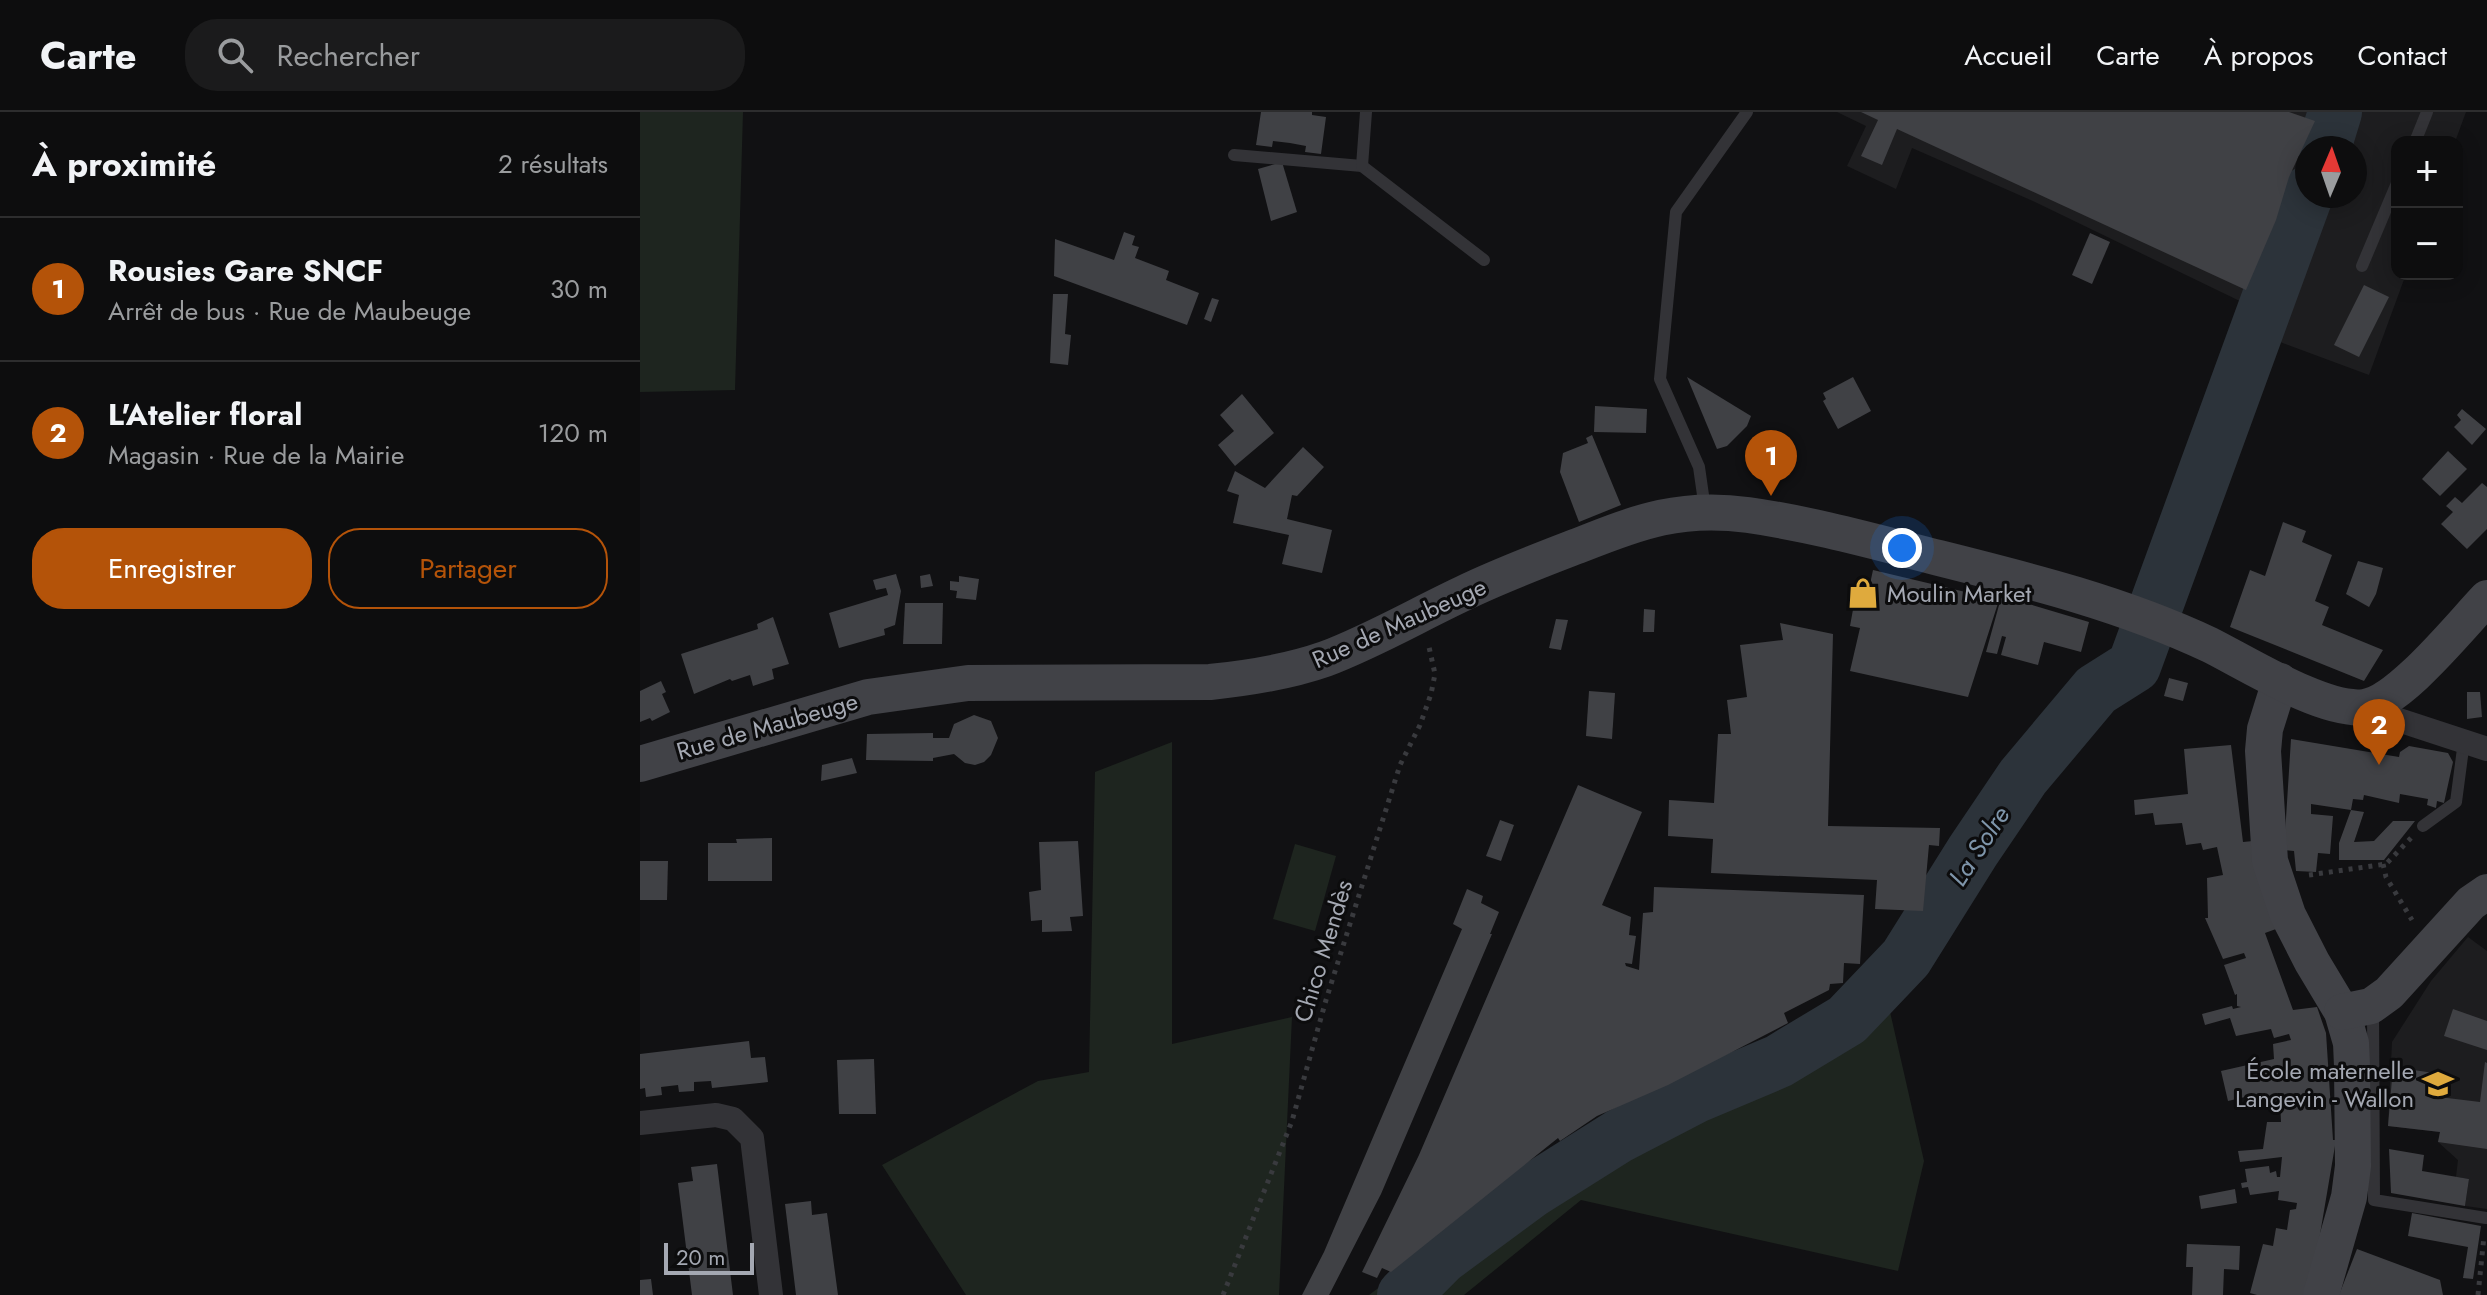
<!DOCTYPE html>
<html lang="fr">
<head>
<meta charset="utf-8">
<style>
	:root { --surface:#0d0d0e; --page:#1b1b1c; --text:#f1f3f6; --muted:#9a9c9e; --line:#2d2d2e; --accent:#b45309 }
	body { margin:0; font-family:Jost,sans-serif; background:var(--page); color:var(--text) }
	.controls { position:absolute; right:24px; top:24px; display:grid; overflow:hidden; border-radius:16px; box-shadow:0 4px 20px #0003 }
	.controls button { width:72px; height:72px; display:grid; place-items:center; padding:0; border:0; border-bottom:2px solid var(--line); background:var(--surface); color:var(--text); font:40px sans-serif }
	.compass { position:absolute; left:1655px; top:24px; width:72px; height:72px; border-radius:50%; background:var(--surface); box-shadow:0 4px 20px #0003; rotate:2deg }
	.scale { position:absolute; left:24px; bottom:20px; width:90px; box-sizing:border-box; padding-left:8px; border:4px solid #a4a8b2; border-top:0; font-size:22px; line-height:28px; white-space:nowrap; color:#a4a8b2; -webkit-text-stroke:6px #0c0c0d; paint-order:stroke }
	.you { position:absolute; left:1262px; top:436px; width:28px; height:28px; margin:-20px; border:6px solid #fff; border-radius:50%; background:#1a73e8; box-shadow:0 0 0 12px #1a73e833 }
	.badge { display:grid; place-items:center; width:52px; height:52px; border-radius:50%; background:var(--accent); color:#fff; font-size:26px; font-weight:700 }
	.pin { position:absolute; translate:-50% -66px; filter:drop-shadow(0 2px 4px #0008) }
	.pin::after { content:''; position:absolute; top:42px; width:28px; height:24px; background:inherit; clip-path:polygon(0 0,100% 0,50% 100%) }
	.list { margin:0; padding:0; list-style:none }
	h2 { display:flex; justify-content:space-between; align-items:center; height:104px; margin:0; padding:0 32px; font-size:34px }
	h2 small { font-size:26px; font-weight:400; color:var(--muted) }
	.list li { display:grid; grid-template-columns:52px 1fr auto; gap:24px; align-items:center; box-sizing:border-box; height:144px; padding:0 32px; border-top:2px solid var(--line) }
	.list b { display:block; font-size:30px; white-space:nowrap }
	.list p { margin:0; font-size:26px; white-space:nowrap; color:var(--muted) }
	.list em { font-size:26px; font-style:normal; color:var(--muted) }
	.actions { display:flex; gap:16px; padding:24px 32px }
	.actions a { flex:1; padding:18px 0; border:2px solid var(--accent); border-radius:32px; text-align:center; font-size:28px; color:var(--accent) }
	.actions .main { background:var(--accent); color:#fff }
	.icon { flex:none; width:44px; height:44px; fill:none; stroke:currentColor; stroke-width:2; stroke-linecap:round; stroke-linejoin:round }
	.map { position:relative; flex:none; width:1847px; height:1183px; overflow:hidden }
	header { display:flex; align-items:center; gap:48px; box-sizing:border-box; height:112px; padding:0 40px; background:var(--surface); border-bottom:2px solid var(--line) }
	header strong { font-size:38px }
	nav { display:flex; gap:44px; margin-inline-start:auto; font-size:28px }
	.search { width:560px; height:72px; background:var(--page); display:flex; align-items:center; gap:20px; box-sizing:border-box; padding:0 28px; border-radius:32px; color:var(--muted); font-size:30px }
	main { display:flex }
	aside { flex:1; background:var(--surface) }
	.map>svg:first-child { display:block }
	.built { fill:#1d1d1f; fill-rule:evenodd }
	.green { fill:#1e251f }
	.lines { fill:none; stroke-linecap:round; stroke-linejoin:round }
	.river { stroke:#2c333a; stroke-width:54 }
	.building { fill:#404145 }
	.path { stroke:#393a3e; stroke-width:5; stroke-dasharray:4 6; stroke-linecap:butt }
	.lane { stroke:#333337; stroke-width:12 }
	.street { stroke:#333337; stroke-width:24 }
	.secondary { stroke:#414247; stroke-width:36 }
	.labels { text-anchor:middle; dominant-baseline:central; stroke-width:6; stroke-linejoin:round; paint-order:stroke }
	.poi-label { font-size:24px; fill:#a4a8b2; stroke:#0c0c0d; text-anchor:start }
	.street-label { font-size:24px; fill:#a4a8b2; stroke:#0c0c0d }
	.water-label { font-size:26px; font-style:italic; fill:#7e95aa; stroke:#0c0c0d }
</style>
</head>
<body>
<header>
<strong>Carte</strong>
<div class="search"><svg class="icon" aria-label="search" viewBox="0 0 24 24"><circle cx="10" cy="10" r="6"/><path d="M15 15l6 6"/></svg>Rechercher</div>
<nav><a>Accueil</a><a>Carte</a><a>À propos</a><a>Contact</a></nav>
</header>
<main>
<aside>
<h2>À proximité<small>2 résultats</small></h2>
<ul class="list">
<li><span class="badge">1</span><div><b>Rousies Gare SNCF</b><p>Arrêt de bus · Rue de Maubeuge</p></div><em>30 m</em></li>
<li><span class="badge">2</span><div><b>L'Atelier floral</b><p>Magasin · Rue de la Mairie</p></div><em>120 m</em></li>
</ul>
<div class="actions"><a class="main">Enregistrer</a><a>Partager</a></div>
</aside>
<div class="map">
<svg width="1847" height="1183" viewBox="0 0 1847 1183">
	<rect width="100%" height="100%" fill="#111113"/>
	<!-- built -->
	<g class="built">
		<path d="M1197,0H1826L1815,30H1757V162H1766L1729,263L1640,230L1608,193L1395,90L1272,36L1256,77L1207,54L1226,14ZM1667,36H1715V84H1667Z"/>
		<path d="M1828,825L1847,839V1097L1825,1094L1829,1067L1816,1065L1818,1048L1798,1030L1800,1020L1748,1014L1752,930L1791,869Z"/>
	</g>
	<!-- green -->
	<g class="green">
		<path d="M0,0H103L95,278L0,280Z"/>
		<path d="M532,630V932L652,905L639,1183H326L242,1053L398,969L449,960L455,660Z"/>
		<path d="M655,732L696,744L675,819L633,807Z"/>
		<path d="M1238,847L1284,1049L1258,1159L941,1088L824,1183H729L935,1028L1078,960L1197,895Z"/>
	</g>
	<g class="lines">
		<!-- river -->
		<g class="river">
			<path d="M1684,36L1695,0"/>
			<path d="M764,1183L802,1145L890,1080L979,1024L1054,985L1139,949L1207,908L1266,846L1333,739L1383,665L1456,578L1494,554L1667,81"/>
		</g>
	</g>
	<!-- building -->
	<g class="building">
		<path d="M621,0H672V3L686,5L681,42L665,40L666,34L650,31L633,29L632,35L616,33Z"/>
		<path d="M1221,0H1649L1675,9L1649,65L1636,108L1606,178L1257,17L1242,53L1221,44L1238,8Z"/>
		<path d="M642,50L657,100L631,109L618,57Z"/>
		<path d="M484,120L495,124L492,133L499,135L495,146L529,159L526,168L559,181L547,213L414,164L415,127L474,148Z"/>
		<path d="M1450,121L1470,130L1452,172L1432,163Z"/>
		<path d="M1724,173L1749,185L1719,245L1694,233Z"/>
		<path d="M413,182H428L425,222L431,223L428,253L410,251Z"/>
		<path d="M572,186L579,188L571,210L564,207Z"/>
		<path d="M1047,265L1111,304L1107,314L1087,334L1077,337Z"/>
		<path d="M1213,265L1231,299L1198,317L1183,289L1186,287L1183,281Z"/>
		<path d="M602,282L634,321L595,354L578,333L594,319L580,303Z"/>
		<path d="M955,294L1007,297L1006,321L954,320Z"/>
		<path d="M1822,297L1846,317L1832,333L1814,315L1821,308L1817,303Z"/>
		<path d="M952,323L981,393L939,410L920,360L923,341L948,331L946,326Z"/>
		<path d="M663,335L684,355L657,384L652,383L647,407L692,418L682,461L642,452L649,423L593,411L599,383L587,379L595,359L625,376Z"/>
		<path d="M1808,339L1827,357L1800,384L1782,367Z"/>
		<path d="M1842,371L1847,375V417L1827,437L1801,412L1813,400L1806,394L1815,385L1822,391Z"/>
		<path d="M1643,410L1666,419L1662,430L1692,443L1675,489L1689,495L1682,513L1743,538L1724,569L1590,515L1610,458L1625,464Z"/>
		<path d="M1718,449L1743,456L1736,482L1729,495L1706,482Z"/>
		<path d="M1233,458L1359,488L1328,585L1210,559L1220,516L1210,514L1218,470L1230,472Z"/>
		<path d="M256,462L261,479L255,513L244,517L245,523L199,536L189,501L248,483L246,476L236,478L233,468Z"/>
		<path d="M290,462L293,474L281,476L280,464Z"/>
		<path d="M319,464L339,467L336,488L316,486L317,479L310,478V469L319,470Z"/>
		<path d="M1361,486L1372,489V487L1449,510L1441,540L1404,530L1398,553L1361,543L1366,525L1362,524L1357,542L1346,540Z"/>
		<path d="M265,491H303L302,532H263Z"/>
		<path d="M1004,497L1015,498L1014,520H1003Z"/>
		<path d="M133,505L149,552L132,557L134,567L113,574L110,563L92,569L90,567L54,582L41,542L118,517L117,512Z"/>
		<path d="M916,507L928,508L921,538L909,536Z"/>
		<path d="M1140,511L1193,522L1188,714L1300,716L1299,734L1289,733L1283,799L1235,797L1237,768L1071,761L1073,727L1028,724L1029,688L1074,691L1078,622H1091L1087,588L1107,585L1100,533L1143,528Z"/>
		<path d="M1529,566L1548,571L1543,589L1524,584Z"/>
		<path d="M21,569L26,580L22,582L30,600L12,609L10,606L0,610V579Z"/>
		<path d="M949,579L975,581L972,627L946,624Z"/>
		<path d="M1827,580H1840L1842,605L1827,607Z"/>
		<path d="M334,603L351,609L358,626L351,643L344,650L335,653L325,651L314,642L293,646V649L226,648L227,622L293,621V626H309L314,612Z"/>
		<path d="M1651,627L1759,645L1760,640L1769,634L1808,641L1813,650L1804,691L1797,689L1796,696L1787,693L1788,687L1760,682L1759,691L1724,683L1723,688L1713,687L1711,698L1671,692V702L1693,704L1690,742L1678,741L1676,760L1656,759L1654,739L1644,738Z"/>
		<path d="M1591,633L1603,730L1613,729L1636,817L1625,821L1653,898L1677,895L1686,921L1693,1028H1696L1677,1140L1664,1183H1617L1610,1181L1623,1132L1633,1134L1636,1116L1647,1118L1650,1098L1656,1097L1657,1091L1638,1088L1639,1079L1610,1083L1608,1075L1602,1076L1601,1071L1607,1070L1605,1057L1629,1054L1630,1061L1636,1059L1637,1065H1640L1642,1045L1600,1050L1598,1039L1623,1037L1627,1010H1641L1640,988L1619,994L1617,989L1611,992L1609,984L1588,989L1581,959L1634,947L1633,932L1651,928L1649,922L1634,926L1631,917L1596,924L1590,906L1565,913L1562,902L1592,894L1593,897L1601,895L1597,894V882L1595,883L1584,853L1606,846L1604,841L1583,847L1565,806H1568L1567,766L1583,763L1577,735L1563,738L1561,731L1546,733L1542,711L1515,713L1513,701L1495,703L1494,688L1548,682L1544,637Z"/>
		<path d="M212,646L217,661L181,669L182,653Z"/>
		<path d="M938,673L1002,700L962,793L991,805L989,823L996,824L992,852L985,851L986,854L999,858L1003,801L1013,800L1014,775L1224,783L1220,852L1204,851L1203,871L1190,872L1189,878L1144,901L1148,911L1028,973L957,1004L920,1029L918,1026L751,1160L742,1156L737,1166L722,1160L779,1043Z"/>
		<path d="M1711,698L1724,700L1714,730L1734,729L1753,709H1775L1744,748H1699V731Z"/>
		<path d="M860,708L874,713L861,749L846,744Z"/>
		<path d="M132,726V769H68V731H97L96,727Z"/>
		<path d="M438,729L443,804L430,805L432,819L402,820V808L391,809L389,780L401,778L399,730Z"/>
		<path d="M0,749H28L27,788H0Z"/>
		<path d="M827,777L843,784L841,791L859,800L850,822H852L741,1082L689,1183H662L684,1140L822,817L813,812Z"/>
		<path d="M1813,897L1847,909V938L1804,924Z"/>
		<path d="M109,929L111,946L125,945L128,970L72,976L71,969L54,970V979L39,980L38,973L21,975L22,983L6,985L5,976L0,977V942Z"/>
		<path d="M234,947L236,1002H199L197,948Z"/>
		<path d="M1845,950L1847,951V1037L1798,1030L1800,1020L1748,1014L1753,955L1794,961L1791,984L1840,990Z"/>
		<path d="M1749,1037L1784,1043L1782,1059L1829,1067L1825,1094L1751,1081Z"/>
		<path d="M77,1052L93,1183H52L38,1071L53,1069L51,1055Z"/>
		<path d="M1595,1077L1597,1091L1561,1097L1559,1084Z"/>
		<path d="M171,1089L172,1103L187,1101L198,1183H156L145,1092Z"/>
		<path d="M1772,1101L1841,1114L1833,1167L1823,1166L1828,1135L1768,1124Z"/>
		<path d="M1547,1132L1600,1134L1599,1158L1584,1157L1583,1183H1552L1553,1155H1546Z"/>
		<path d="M1717,1137L1800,1168L1803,1183H1699Z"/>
		<path d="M11,1167L13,1183H0V1168Z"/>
	</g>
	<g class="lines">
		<!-- path -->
		<g class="path">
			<path d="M1743,752L1746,765L1772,808"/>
			<path d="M1669,763L1746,752L1771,726"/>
			<path d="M583,1183L652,1009L686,888L760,653L780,613L791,582L795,562L789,535"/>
			<path d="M1838,1183L1844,1124"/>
		</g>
		<!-- lane -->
		<g class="lane">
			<path d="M1775,30L1787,0"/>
			<path d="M594,43L722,54L844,148"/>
			<path d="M722,54L726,0"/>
			<path d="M1722,154L1757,71"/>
			<path d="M1065,397L1059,355L1020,267L1036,100L1107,0"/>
			<path d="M1783,714L1816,690L1824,629"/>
			<path d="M1733,896L1734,1088L1846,1106"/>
		</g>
		<!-- street -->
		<g class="street">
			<path d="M1722,596L1847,637"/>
			<path d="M0,1011L76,1003L93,1007L112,1026L131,1183"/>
		</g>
		<!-- secondary -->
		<g class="secondary">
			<path d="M1640,569L1625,617L1623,639L1630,749L1648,803L1672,850L1702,900L1711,931L1712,954L1713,1054L1709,1085L1681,1183"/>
			<path d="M0,652L228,585L328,571L570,570C609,566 648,560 685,547C733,529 777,503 824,481C861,463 901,448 940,433C1000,409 1041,394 1108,403C1172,412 1236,430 1299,446C1391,469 1483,492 1570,533C1606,551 1684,600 1724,595C1759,591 1821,513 1847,486"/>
			<path d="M1702,900L1731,894L1749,881L1831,791L1847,780"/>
		</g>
	</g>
	<!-- icons -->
	<defs>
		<symbol id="shop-bare" viewBox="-9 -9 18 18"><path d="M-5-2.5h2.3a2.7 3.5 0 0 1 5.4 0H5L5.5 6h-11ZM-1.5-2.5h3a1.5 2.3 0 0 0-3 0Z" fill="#dfaa3d" stroke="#0c0c0d" stroke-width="2.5" paint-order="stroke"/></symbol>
		<symbol id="school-bare" viewBox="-9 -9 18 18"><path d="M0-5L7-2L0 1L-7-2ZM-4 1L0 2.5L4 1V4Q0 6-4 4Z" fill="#dfaa3d" stroke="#0c0c0d" stroke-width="2.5" paint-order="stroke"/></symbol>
	</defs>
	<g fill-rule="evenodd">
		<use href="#shop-bare" x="1201" y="459" width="44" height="44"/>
		<use href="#school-bare" x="1776" y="950" width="44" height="44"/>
	</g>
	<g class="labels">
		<!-- poi labels -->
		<g class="poi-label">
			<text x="1247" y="481">Moulin Market</text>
			<text x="1774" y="958" text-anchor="end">École maternelle<tspan x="1774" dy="28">Langevin - Wallon</tspan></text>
		</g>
		<!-- street labels -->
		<g class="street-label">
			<text transform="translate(759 511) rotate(-24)">Rue de Maubeuge</text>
			<text transform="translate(127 614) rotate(-16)">Rue de Maubeuge</text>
			<text transform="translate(683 839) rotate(-73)">Chico Mendès</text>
		</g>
		<!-- water labels -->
		<g class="water-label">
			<text transform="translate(1339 734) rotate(-57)">La Solre</text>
		</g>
	</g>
</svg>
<div class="controls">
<button>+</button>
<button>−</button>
</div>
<svg class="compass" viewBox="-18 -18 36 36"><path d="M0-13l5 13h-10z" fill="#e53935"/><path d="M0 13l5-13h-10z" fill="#9a9c9e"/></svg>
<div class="scale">20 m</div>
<div class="you"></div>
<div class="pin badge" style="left:1131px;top:384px">1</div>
<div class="pin badge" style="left:1739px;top:653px">2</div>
</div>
</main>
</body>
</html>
